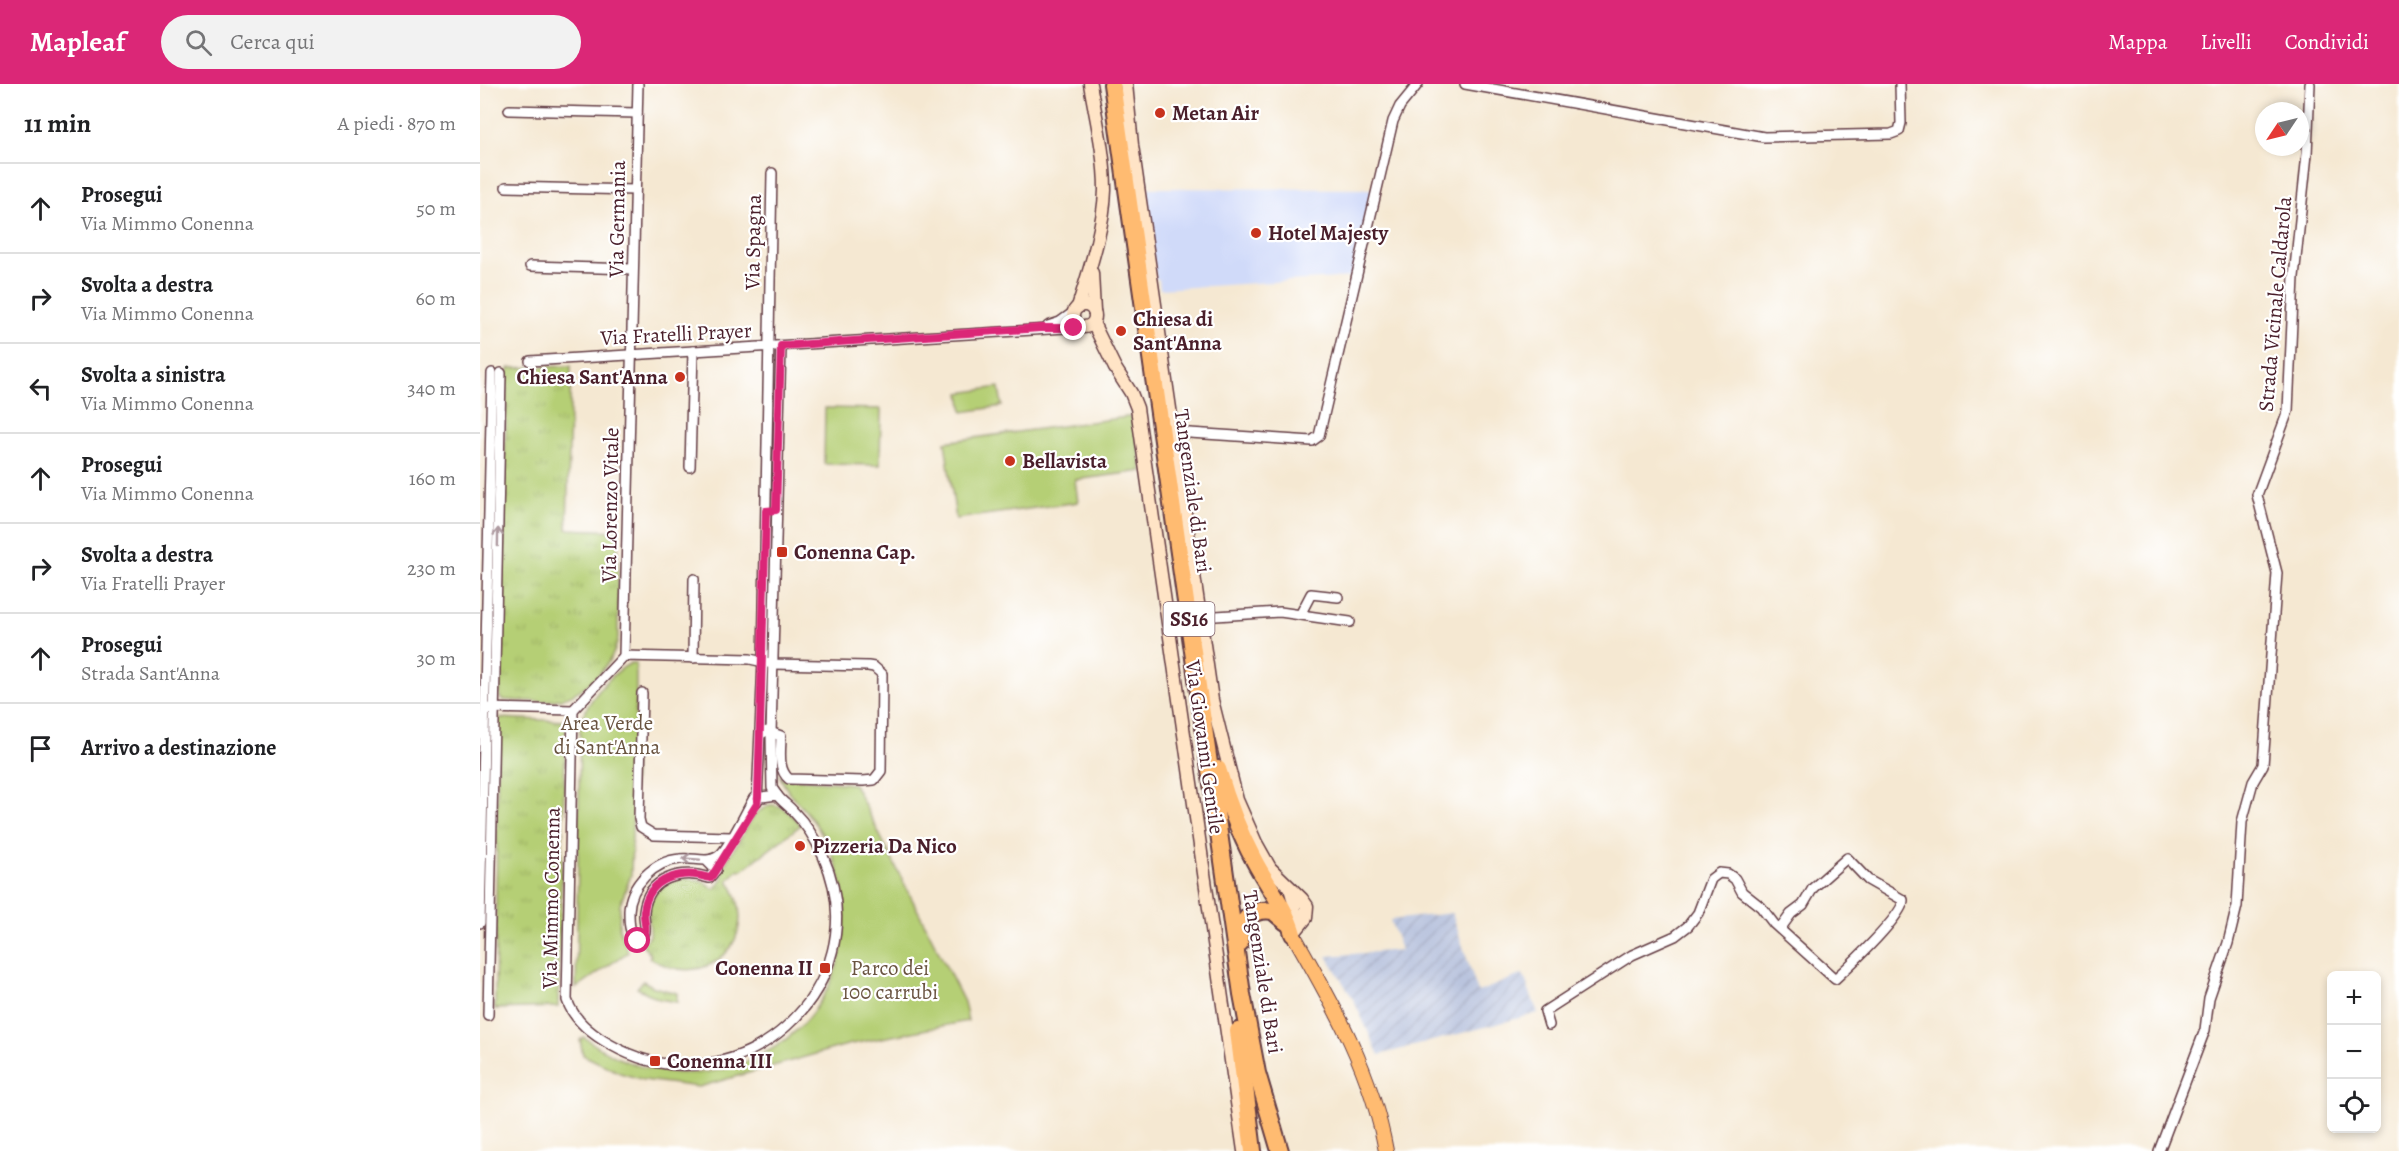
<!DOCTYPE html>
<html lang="it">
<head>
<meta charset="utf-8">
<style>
	:root { --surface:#fff; --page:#f2f2f2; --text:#202124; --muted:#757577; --line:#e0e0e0; --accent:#db2777 }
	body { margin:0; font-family:Alegreya,serif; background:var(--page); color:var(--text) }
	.controls { position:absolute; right:18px; bottom:18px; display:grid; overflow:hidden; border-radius:9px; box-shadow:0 3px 9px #0003 }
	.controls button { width:54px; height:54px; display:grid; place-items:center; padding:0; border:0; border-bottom:2px solid var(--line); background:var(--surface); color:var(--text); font:30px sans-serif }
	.compass { position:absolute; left:1775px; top:18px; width:54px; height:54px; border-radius:50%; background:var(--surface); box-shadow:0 3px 9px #0003; rotate:235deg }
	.stop { position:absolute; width:18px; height:18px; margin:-14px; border:4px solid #db2777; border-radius:50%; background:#fff }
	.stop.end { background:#db2777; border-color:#fff; box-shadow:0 2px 6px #0008 }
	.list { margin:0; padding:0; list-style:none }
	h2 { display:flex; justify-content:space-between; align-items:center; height:78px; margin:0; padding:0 24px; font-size:26px }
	h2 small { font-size:20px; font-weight:400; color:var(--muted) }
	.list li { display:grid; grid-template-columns:39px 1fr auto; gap:18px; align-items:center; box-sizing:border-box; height:90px; padding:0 24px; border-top:2px solid var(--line) }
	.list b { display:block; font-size:22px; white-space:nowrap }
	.list p { margin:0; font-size:20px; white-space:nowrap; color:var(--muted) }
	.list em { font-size:20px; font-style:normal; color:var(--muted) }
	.icon { flex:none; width:33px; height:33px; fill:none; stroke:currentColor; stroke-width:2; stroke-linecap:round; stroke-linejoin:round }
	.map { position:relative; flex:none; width:1919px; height:1067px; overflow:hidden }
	header { display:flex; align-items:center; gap:36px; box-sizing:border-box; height:84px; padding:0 30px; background:var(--accent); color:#fff }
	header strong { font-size:28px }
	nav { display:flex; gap:33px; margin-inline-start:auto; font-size:21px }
	.search { width:420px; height:54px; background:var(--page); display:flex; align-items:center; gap:15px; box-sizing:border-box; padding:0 21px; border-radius:33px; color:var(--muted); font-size:22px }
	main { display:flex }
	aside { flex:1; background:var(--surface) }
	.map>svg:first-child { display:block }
	.built { fill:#d0daf9 }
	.industrial { fill:url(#industrial-furrows) }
	.grass { fill:url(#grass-tufts); stroke:#807750; stroke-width:1.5 }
	.green { fill:#b5cf74; stroke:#807750; stroke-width:1.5 }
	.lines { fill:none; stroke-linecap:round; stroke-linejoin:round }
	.street-casing { stroke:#643d44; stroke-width:12 }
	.secondary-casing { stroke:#643d44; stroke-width:15 }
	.primary-casing { stroke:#643d44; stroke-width:16 }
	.highway-casing { stroke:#643d44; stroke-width:20 }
	.street { stroke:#fff; stroke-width:9 }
	.secondary { stroke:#ffe4c6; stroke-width:12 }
	.primary { stroke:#ffbb71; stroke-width:14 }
	.highway { stroke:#ffbb71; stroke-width:16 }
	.oneway { stroke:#ae9aa0 }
	.route { stroke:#db2777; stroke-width:8 }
	.poi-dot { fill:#c8321e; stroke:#fff; stroke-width:2 }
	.labels { text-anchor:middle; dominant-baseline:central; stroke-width:4.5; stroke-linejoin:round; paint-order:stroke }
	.shield { fill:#fff; stroke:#80626b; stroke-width:1.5 }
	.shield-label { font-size:20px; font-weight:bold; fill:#4a1f2b }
	.poi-label { font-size:21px; font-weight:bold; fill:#4a1f2b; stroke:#fff; text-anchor:start }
	.street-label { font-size:21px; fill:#4a1f2b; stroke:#fff }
	.park-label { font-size:21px; fill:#6a5441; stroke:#fff }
</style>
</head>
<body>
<header>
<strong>Mapleaf</strong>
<div class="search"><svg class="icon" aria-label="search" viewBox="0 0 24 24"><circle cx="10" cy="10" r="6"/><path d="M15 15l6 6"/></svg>Cerca qui</div>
<nav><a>Mappa</a><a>Livelli</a><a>Condividi</a></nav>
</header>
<main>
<aside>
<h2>11 min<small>A piedi · 870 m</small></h2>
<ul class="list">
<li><svg class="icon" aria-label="ahead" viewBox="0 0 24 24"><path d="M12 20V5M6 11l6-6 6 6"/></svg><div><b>Prosegui</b><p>Via Mimmo Conenna</p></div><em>50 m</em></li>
<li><svg class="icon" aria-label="right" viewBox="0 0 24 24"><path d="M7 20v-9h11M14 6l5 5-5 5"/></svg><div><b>Svolta a destra</b><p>Via Mimmo Conenna</p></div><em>60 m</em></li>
<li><svg class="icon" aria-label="left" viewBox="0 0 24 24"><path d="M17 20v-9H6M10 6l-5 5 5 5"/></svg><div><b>Svolta a sinistra</b><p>Via Mimmo Conenna</p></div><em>340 m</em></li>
<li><svg class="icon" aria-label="ahead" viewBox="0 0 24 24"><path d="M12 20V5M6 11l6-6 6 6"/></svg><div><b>Prosegui</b><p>Via Mimmo Conenna</p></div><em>160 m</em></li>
<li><svg class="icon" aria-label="right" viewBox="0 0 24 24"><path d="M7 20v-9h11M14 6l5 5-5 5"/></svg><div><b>Svolta a destra</b><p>Via Fratelli Prayer</p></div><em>230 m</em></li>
<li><svg class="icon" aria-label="ahead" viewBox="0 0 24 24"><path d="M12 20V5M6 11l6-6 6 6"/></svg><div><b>Prosegui</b><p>Strada Sant'Anna</p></div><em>30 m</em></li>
<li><svg class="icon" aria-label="arrive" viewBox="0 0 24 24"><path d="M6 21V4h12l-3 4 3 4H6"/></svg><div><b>Arrivo a destinazione</b></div></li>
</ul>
</aside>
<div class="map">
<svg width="1919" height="1067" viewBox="0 0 1919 1067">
	<defs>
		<pattern id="industrial-furrows" width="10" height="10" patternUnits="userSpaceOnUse" patternTransform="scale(1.5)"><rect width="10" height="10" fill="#bac4de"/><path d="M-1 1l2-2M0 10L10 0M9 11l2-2" fill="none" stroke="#a1a8bf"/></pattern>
		<pattern id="grass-tufts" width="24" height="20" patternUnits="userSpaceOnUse" patternTransform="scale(1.5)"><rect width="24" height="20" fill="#b5cf74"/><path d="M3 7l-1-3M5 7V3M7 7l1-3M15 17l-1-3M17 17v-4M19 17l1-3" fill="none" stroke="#9db165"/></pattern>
	</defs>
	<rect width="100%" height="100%" fill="#fff"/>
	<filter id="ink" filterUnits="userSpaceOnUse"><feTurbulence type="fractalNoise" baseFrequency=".0167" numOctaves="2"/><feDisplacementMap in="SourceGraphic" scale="12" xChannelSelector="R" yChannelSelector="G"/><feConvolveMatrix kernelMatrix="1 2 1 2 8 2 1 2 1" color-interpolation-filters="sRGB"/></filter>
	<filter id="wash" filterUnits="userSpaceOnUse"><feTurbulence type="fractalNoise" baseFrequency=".008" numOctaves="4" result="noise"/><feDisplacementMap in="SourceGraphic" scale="24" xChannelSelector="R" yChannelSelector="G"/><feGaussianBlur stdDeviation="1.35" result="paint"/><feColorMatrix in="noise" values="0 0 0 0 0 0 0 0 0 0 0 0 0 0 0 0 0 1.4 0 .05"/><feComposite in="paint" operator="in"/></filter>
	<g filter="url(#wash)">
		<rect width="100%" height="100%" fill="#f5e8d2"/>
		<!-- built -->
		<path class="built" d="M663,104L893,105L872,193L680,205L679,195H676Z"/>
		<!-- industrial -->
		<path class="industrial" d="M972,829L998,908L1043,890L1058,929L899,971L873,915L847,872L921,866L910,836Z"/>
		<!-- grass -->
		<g class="grass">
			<path d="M91,282L87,445L138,447V555C135,570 128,580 118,591C86,624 64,617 22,616L20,614L27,288L30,284Z"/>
			<path d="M18,634L86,637L78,923L15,925Z"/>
			<path d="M289,721C304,720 311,731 321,741L261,787L259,785L248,796C286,854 226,912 169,873L171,871L162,860L170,852C171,841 166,831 170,819C179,792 215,788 234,805L243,795L242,785L275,730Z"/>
			<path d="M163,897L174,903L197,909V918L179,915L157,904Z"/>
		</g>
		<!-- green -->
		<g class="green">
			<path d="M519,303L522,322L483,328L480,309Z"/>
			<path d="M345,324L401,325L400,381L344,380Z"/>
			<path d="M654,332L662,387L595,396L598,418L476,435L465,358Z"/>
			<path d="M151,579H156V606L151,791L140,821L139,844L148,868L96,904L100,640C105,619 132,588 151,579Z"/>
			<path d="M299,690L302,694L374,700L484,918L488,937L367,961L219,1003L164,996L140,989L103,971L100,956L104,953C215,1039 375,962 364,818C361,786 348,755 328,730C317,717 305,707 299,690Z"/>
		</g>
	</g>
	<g filter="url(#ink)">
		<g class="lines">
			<defs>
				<g id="street">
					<path d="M985,0L1284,53L1411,50L1419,47L1421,39L1420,0"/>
					<path d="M29,26L157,29"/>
					<path d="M26,103L155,106"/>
					<path d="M50,182L153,185"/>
					<path d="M568,242L580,238L594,228"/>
					<path d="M50,277L602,243"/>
					<path d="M694,348L832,357L839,352L913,37L920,22L938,0"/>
					<path d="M210,383L213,267"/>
					<path d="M820,531L831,510L858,513"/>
					<path d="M720,533L800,528L870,538"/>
					<path d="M144,572L158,0"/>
					<path d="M213,574L214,495"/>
					<path d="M162,609L159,735L161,743L174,751L251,753"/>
					<path d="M5,624L93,626L144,572L270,575L293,580L388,582L394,583L402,590L401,687L394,696L383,697L309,695C297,685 301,666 301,652L287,647L281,650"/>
					<path d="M93,626L87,916C94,937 113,951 131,961C256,1032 402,904 343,772C336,756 326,740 313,727C308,721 302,718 297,711L274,714C266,728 251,760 241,770C230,781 214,773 200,775C174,777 150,801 149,827C149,839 149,850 158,857C170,850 163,839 164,827C168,793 202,785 229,794L236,786L227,777"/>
					<path d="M297,711L292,704L291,650L301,262"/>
					<path d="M277,717L283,577L292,89"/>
					<path d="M0,839L12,289"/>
					<path d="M8,931L21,289"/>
					<path d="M1069,941L1065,927L1152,871L1195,852L1208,842L1218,829L1231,795L1239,789L1248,790L1255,795L1262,808L1281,823L1294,840L1355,895C1368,883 1424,831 1423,816L1388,796L1367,774L1333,804L1323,821L1311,830L1300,845"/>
					<path d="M1679,1067L1725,946L1729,914L1748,859L1757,822L1762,738L1773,698L1783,681L1797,489L1777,411L1808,327L1814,193L1827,70L1830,0"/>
				</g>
				<g id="secondary">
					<path d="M646,0L652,61L732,616L757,716L776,759L790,784L822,815L827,822L826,834L813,850"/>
					<path d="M612,189L614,227"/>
					<circle cx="604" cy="232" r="11"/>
					<path d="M598,223C609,187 624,143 625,106C625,71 616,34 610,0"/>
					<path d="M613,239L635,284L651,309L657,324L764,1067"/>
					<path d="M809,803C816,816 812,828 820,840"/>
				</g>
				<path id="primary" d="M813,850C854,922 891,985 906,1067"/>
				<g id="highway">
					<path d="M632,0L762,910L777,989L800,1067"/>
					<path d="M738,685C747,716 759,748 774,776C787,801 806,824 813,850"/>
					<path d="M760,859C757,838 771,824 793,827L806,838"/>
					<path d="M758,947L773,1067"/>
				</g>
			</defs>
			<!-- street casing -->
			<use href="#street" class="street-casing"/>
			<!-- secondary casing -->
			<use href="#secondary" class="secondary-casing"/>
			<!-- primary casing -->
			<use href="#primary" class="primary-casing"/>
			<!-- highway casing -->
			<use href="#highway" class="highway-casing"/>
			<!-- street -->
			<use href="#street" class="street"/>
			<!-- secondary -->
			<use href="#secondary" class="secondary"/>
			<!-- primary -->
			<use href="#primary" class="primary"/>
			<!-- highway -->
			<use href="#highway" class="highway"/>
		</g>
		<!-- one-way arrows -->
		<defs><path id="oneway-shaft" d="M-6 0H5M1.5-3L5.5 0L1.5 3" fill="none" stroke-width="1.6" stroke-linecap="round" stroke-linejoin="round" transform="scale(1.5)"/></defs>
		<g class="oneway">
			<use href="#oneway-shaft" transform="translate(18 453) rotate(-89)"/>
			<use href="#oneway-shaft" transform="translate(211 775) rotate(-176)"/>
		</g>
	</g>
	<g class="lines" filter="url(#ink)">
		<!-- route -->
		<path class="route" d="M158,857C171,850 163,839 164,827C168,793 202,785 230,794L232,792L277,720L278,713L286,427L296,426L301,262L560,244H594"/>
	</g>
	<!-- markers -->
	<g class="poi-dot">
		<circle cx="680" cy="29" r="6"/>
		<circle cx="776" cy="149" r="6"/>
		<circle cx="641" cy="247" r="6"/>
		<circle cx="200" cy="293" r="6"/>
		<circle cx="530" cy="377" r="6"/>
		<rect x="296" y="462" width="12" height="12" rx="3"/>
		<circle cx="320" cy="762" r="6"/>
		<rect x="339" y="878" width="12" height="12" rx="3"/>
		<rect x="169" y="971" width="12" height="12" rx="3"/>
	</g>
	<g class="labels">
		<!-- shield labels -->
		<rect class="shield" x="683.5" y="518" width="51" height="34" rx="4.5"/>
		<g class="shield-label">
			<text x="709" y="535">SS16</text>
		</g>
		<!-- poi labels -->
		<g class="poi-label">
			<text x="692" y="29">Metan Air</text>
			<text x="788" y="149">Hotel Majesty</text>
			<text x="653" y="235">Chiesa di<tspan x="653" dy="24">Sant'Anna</tspan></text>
			<text x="188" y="293" text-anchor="end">Chiesa Sant'Anna</text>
			<text x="542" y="377">Bellavista</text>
			<text x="314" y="468">Conenna Cap.</text>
			<text x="332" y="762">Pizzeria Da Nico</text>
			<text x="333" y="884" text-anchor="end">Conenna II</text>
			<text x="187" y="977">Conenna III</text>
		</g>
		<!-- street labels -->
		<g class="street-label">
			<text transform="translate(137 135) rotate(-89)">Via Germania</text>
			<text transform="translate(273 158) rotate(-89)">Via Spagna</text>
			<text transform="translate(1795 220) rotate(-85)">Strada Vicinale Caldarola</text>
			<text transform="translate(196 250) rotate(-3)">Via Fratelli Prayer</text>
			<text transform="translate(713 407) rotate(82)">Tangenziale di Bari</text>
			<text transform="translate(130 421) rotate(-89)">Via Lorenzo Vitale</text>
			<text transform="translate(725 663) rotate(82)">Via Giovanni Gentile</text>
			<text transform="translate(71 814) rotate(-89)">Via Mimmo Conenna</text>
			<text transform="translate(783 888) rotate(81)">Tangenziale di Bari</text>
		</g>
		<!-- park labels -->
		<g class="park-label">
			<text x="127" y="639">Area Verde<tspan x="127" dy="24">di Sant'Anna</tspan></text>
			<text x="410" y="884">Parco dei<tspan x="410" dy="24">100 carrubi</tspan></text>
		</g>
	</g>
</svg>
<div class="controls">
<button>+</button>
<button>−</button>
<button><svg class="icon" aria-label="locate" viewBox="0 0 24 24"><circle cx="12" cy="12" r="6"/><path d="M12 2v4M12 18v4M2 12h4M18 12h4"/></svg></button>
</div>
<svg class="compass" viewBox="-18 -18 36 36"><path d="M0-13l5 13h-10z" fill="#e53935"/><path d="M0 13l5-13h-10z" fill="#757577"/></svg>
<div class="stop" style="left:158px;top:857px"></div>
<div class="stop end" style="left:594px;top:244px"></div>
</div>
</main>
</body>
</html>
